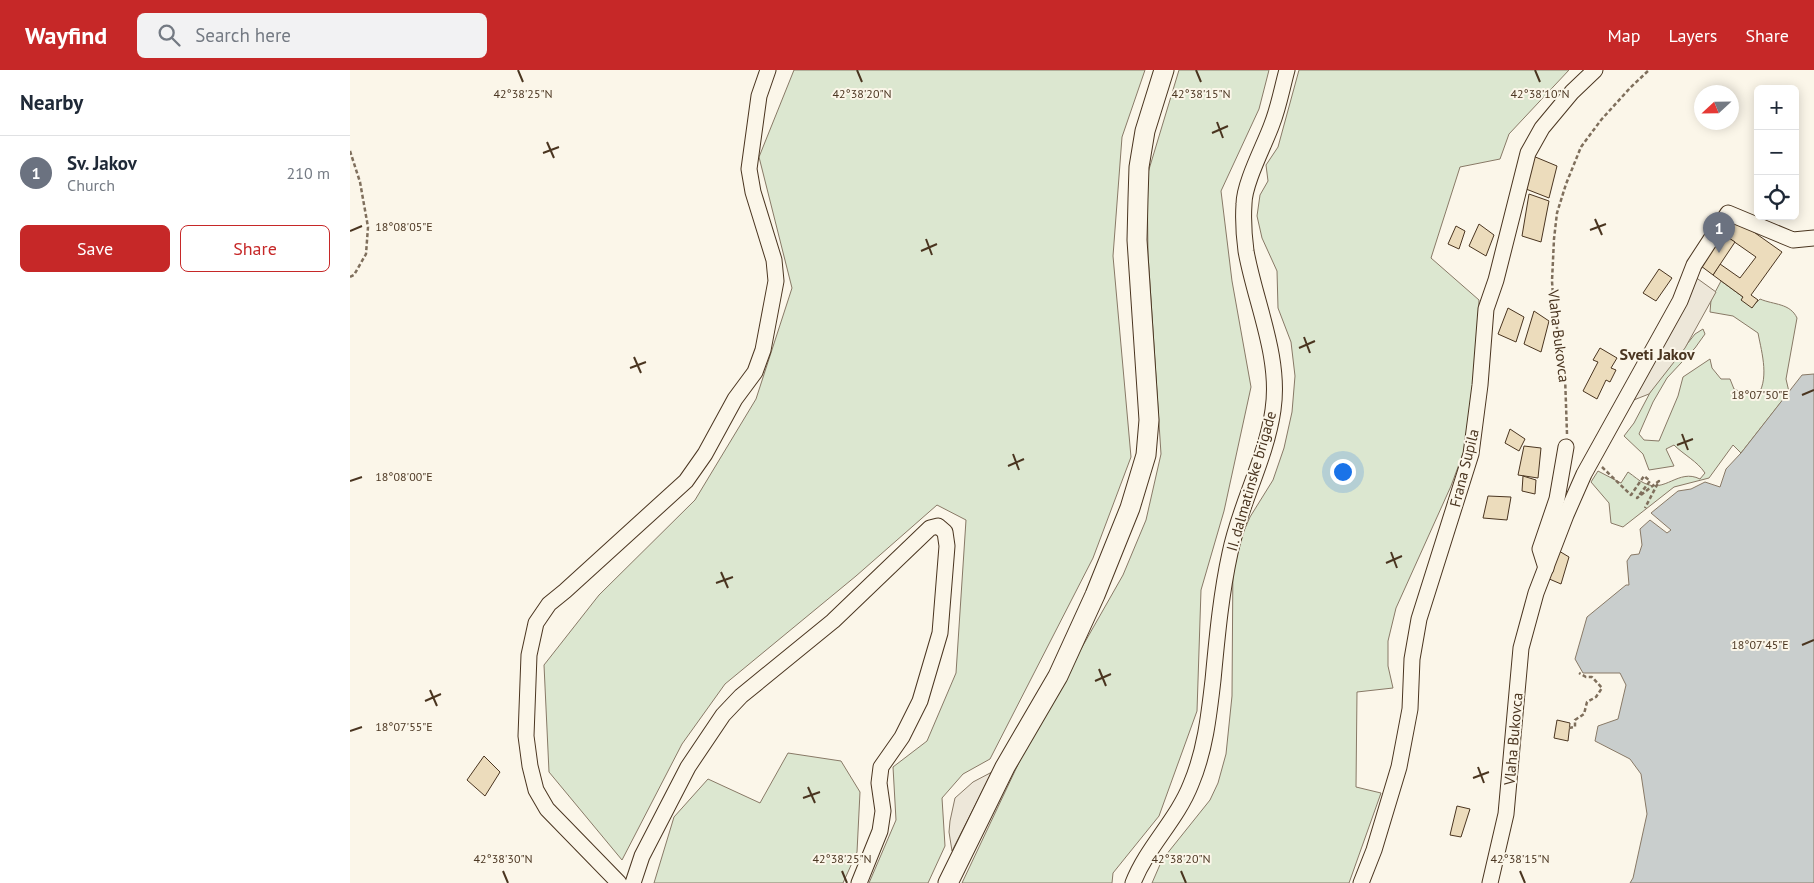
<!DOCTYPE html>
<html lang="en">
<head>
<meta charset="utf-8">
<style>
	:root { --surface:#fff; --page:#f2f2f3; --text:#1f2937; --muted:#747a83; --line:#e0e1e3; --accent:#c62828 }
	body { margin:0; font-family:"PT Sans",sans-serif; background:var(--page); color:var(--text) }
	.controls { position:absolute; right:15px; top:15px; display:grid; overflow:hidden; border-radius:8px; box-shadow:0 2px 12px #0003 }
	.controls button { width:45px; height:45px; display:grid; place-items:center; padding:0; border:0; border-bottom:1px solid var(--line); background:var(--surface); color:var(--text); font:25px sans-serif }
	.compass { position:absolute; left:1344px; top:15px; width:45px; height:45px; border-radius:50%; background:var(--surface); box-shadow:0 2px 12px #0003; rotate:248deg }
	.you { position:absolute; left:992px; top:401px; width:18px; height:18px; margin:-12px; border:4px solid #fff; border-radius:50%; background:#1a73e8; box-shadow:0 0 0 8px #1a73e833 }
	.badge { display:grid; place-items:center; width:32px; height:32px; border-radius:50%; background:var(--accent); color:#fff; font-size:16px; font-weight:700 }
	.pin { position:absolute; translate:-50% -41px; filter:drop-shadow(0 1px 2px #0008) }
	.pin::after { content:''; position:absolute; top:26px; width:18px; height:15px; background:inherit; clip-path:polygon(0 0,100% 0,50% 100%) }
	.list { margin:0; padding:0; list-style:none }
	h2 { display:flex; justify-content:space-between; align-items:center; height:65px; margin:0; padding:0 20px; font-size:21px }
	h2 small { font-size:16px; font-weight:400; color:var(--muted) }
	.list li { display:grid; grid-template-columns:32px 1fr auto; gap:15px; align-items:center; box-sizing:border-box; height:75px; padding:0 20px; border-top:1px solid var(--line) }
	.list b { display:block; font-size:19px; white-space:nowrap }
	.list p { margin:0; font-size:16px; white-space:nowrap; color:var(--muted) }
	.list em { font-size:16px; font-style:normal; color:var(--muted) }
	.actions { display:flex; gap:10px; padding:15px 20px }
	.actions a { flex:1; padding:11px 0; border:1px solid var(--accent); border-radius:8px; text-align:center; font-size:18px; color:var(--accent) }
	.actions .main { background:var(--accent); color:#fff }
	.icon { flex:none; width:28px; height:28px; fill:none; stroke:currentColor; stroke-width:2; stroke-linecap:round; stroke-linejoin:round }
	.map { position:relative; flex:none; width:1464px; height:813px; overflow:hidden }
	header { display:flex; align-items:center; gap:30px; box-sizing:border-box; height:70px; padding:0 25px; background:var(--accent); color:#fff }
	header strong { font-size:24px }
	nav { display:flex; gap:28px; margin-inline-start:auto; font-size:18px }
	.search { width:350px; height:45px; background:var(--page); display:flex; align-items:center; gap:12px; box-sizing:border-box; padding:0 18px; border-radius:8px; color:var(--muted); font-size:19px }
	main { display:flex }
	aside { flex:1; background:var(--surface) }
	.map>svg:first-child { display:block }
	.green { fill:#dce7d0; stroke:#887966 }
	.parking { fill:#ede7d9; stroke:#887966 }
	.water { fill:#c9cecd; stroke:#887966 }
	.building { fill:#ecdcbc; stroke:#4a3520 }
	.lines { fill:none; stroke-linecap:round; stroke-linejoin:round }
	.minor-casing { stroke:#4a3520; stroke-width:17 }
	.major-casing { stroke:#4a3520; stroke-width:21 }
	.path { stroke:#7f6f5c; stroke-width:2.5; stroke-dasharray:4 2.5; stroke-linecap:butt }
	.minor { stroke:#fbf6e9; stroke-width:15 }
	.major { stroke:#fbf6e9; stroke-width:19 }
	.ticks { fill:none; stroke:#4a3520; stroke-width:2 }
	.labels { text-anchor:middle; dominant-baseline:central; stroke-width:4; stroke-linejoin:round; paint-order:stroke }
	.street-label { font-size:15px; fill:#4a3520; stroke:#fbf6e9 }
	.neighbourhood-label { font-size:16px; font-weight:bold; fill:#4a3520; stroke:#fbf6e9 }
	.ticks-label { font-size:12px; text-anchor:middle; fill:#4a3520; stroke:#fbf6e9; stroke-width:4; stroke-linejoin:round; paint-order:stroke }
</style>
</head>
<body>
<header>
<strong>Wayfind</strong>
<div class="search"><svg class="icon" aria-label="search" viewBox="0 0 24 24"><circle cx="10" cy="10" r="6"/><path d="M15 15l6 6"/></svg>Search here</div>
<nav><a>Map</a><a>Layers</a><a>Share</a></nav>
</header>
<main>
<aside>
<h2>Nearby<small></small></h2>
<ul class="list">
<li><span class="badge" style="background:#6b7280">1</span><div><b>Sv. Jakov</b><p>Church</p></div><em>210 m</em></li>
</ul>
<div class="actions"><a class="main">Save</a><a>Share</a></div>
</aside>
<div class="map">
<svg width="1464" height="813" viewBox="0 0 1464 813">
	<rect width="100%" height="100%" fill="#fbf6e9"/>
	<!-- green -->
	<g class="green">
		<path d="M444,0H795L772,67L763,186L781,387L743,488L640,689L613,704L592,728L595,776L578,813H519L546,750L543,697L577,671L606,603L616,450L587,435L506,506L375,614L332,674L272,790L199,702L194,595L249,525L345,430L406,329L442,218L409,87Z"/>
		<path d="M829,0H919L909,39L871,121L882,211L901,317L874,441L851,520L847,641L809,746L763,803L762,813H612L681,667L773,505L796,450L811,384L798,184L797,106Z"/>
		<path d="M949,0H1219L1159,64L1150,89L1110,97L1081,188L1129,230L1126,307L1121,362L1101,416L1046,538L1038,571V596L1043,618L1007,622L1006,717L1031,723L999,813H802L812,790L860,730L868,713L876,684L882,626L883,486L900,447L923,410L934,378L942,342L945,306L941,272L928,238L927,201L912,168L907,146L910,125L918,111L916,95L928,77Z"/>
		<path d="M1371,211L1393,227L1402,237L1410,229C1424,235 1440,233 1447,248L1436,309L1439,322L1391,383L1383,375L1359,408L1324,417L1273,457L1261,453L1259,433L1241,412L1248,401L1271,413L1278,402C1284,406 1289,411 1294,413C1315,424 1328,398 1350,409L1355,403C1347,391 1334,385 1324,375L1316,379L1324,396L1299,400L1293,384L1274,366L1284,353L1303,317L1345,264L1353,259L1355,264L1345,278L1317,308L1303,332L1289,364L1294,370L1309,371L1328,326L1333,307L1360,289L1362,298L1371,309H1380L1384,319L1406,328C1420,310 1412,284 1408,263L1383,246L1360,242L1361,230Z"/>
		<path d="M438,683L491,691L510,722L507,782L493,813H304L324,747L358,709L410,733Z"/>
	</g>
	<!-- parking -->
	<g class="parking">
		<path d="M1341,204L1366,222L1335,278L1299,324L1271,335Z"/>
		<path d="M642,702L602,781L599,762L600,751L605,728L623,712Z"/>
	</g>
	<!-- water -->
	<path class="water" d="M1464,304V813H1280L1283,808L1297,744L1291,704L1280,689L1245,671L1248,656L1268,649L1276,615L1270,603H1233L1225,589L1237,547L1276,515H1279L1277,491L1281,485L1289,484L1292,475L1290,459L1300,450L1317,463L1321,460L1301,443L1328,421L1341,419L1355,412L1370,417L1376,399L1391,383L1452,305Z"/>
	<!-- building -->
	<g class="building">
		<path d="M1183,86L1207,96L1199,128L1176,119Z"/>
		<path d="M1179,124L1199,131L1191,172L1172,166Z"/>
		<path d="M1384,148L1432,182L1401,225L1408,230L1402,238L1391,230L1393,227L1363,205L1370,194L1390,208L1406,187L1373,164Z"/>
		<path d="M1129,154L1144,165L1136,186L1119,176Z"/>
		<path d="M1106,156L1115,161L1109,179L1098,174Z"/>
		<path d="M1373,164L1385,172L1363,205L1351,196Z"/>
		<path d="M1309,199L1322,208L1306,231L1293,223Z"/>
		<path d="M1158,238L1174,247L1166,272L1148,264Z"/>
		<path d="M1184,241L1199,251L1191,282L1174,274Z"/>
		<path d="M1250,278L1267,288L1261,298L1266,300L1260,312L1256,310L1247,329L1233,321L1248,292L1243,290Z"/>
		<path d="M1160,359L1175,369L1169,381L1155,373Z"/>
		<path d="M1174,376L1191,378L1188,408L1168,405Z"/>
		<path d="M1173,406L1186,410L1185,424L1172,421Z"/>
		<path d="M1138,426L1161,427L1157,450L1133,448Z"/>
		<path d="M1209,481L1219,487L1211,514L1197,508Z"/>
		<path d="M1207,650L1220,653L1218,671L1204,668Z"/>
		<path d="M134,686L150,702L135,726L117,710Z"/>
		<path d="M1107,736L1120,739L1111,767L1100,765Z"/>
	</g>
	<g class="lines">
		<defs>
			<g id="minor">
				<path d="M1196,498L1190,479L1207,429L1216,377"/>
				<path d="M269,813L197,739L186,720L180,696L176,666L179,585L186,553L199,534L215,521L336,411L355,384L385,329L405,302L413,280L426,211L424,190L403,122L399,99L409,26L418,0"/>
				<path d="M283,813L292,786L338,697L373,645L391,626L483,551L580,458L588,456L595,462L597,476L590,563L570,631L552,667L531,697L529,713L533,741L530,761L509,813"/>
				<path d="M783,813C797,777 827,750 841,714C855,681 859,645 863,610C867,568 871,524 880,483C890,434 916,389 923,340C931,287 905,232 896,181C894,166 893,149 894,134C894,113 915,74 922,54C929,36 932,18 937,0"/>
				<path d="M1011,813L1024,780L1049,697L1060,639L1062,589L1069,549L1121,384L1130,315L1136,239L1146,210L1178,83L1192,58L1222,22L1245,0"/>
				<path d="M1140,813L1156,744L1171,578L1186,523L1216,445L1234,404L1330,231L1344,195L1378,143L1443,170L1464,168"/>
			</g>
			<path id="major" d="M598,813L655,697L708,606L745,525L780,438L796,385L799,350L787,170L788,129L789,97L795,61L814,0"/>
		</defs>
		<!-- minor casing -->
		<use href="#minor" class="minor-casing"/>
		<!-- major casing -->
		<use href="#major" class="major-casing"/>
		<!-- path -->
		<g class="path">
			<path d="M0,81L10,112L18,157L16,184L4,205L0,207"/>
			<path d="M1217,364L1215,306L1204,240L1202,211L1204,169L1207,143L1216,114L1231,77L1251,50L1280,18L1299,0"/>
			<path d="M1252,397L1281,425L1294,406L1300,411L1287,428L1309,411L1295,438"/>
			<path d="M1219,658L1225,657V650L1234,644L1237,632L1246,627L1252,618L1242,607H1236L1229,603"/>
		</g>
		<!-- minor -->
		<use href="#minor" class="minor"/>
		<!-- major -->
		<use href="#major" class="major"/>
	</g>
	<!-- ticks -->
	<path class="ticks" d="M168,0L173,12M507,0L512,12M846,0L851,12M1185,0L1190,12M867,52L873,68M862,63L878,56M197,72L204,88M193,83L209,77M1245,149L1252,165M1240,160L1256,154M0,161L12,156M576,169L582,185M571,181L587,174M954,267L960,283M949,278L965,271M284,287L291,303M280,298L296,292M1452,325L1464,320M1332,364L1338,380M1327,375L1343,369M663,384L669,400M658,396L674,389M0,411L12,407M1041,482L1047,498M1036,493L1052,486M371,502L378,518M366,513L383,507M1452,575L1464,570M749,599L756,616M745,611L761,604M80,620L87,636M75,631L91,624M0,661L12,657M1128,697L1134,713M1123,708L1139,702M458,717L465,733M453,728L470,722M153,801L158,813M492,801L497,813M831,801L836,813M1170,801L1175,813"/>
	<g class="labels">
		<!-- street labels -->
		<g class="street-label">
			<text transform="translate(1209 266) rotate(83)">Vlaha Bukovca</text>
			<text transform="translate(1114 398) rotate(-76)">Frana Supila</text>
			<text transform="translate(901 411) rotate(-74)">II. dalmatinske brigade</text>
			<text transform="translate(1163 669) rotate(-85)">Vlaha Bukovca</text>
		</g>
		<!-- neighbourhood labels -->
		<g class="neighbourhood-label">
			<text x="1307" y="284">Sveti Jakov</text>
		</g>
	</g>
	<g class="ticks-label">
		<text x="173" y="28">42°38'25"N</text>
		<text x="512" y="28">42°38'20"N</text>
		<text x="851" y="28">42°38'15"N</text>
		<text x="1190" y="28">42°38'10"N</text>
		<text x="54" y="161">18°08'05"E</text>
		<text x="1410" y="329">18°07'50"E</text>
		<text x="54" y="411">18°08'00"E</text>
		<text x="1410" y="579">18°07'45"E</text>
		<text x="54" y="661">18°07'55"E</text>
		<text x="153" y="793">42°38'30"N</text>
		<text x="492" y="793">42°38'25"N</text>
		<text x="831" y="793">42°38'20"N</text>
		<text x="1170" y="793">42°38'15"N</text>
	</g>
</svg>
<div class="controls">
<button>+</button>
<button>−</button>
<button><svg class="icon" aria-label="locate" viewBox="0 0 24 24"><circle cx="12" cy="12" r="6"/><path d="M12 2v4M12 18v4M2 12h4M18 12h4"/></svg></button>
</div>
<svg class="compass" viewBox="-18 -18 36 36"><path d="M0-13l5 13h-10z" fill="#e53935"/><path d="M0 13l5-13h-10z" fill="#747a83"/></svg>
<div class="you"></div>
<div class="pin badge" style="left:1369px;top:183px;background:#6b7280">1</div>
</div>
</main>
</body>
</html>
